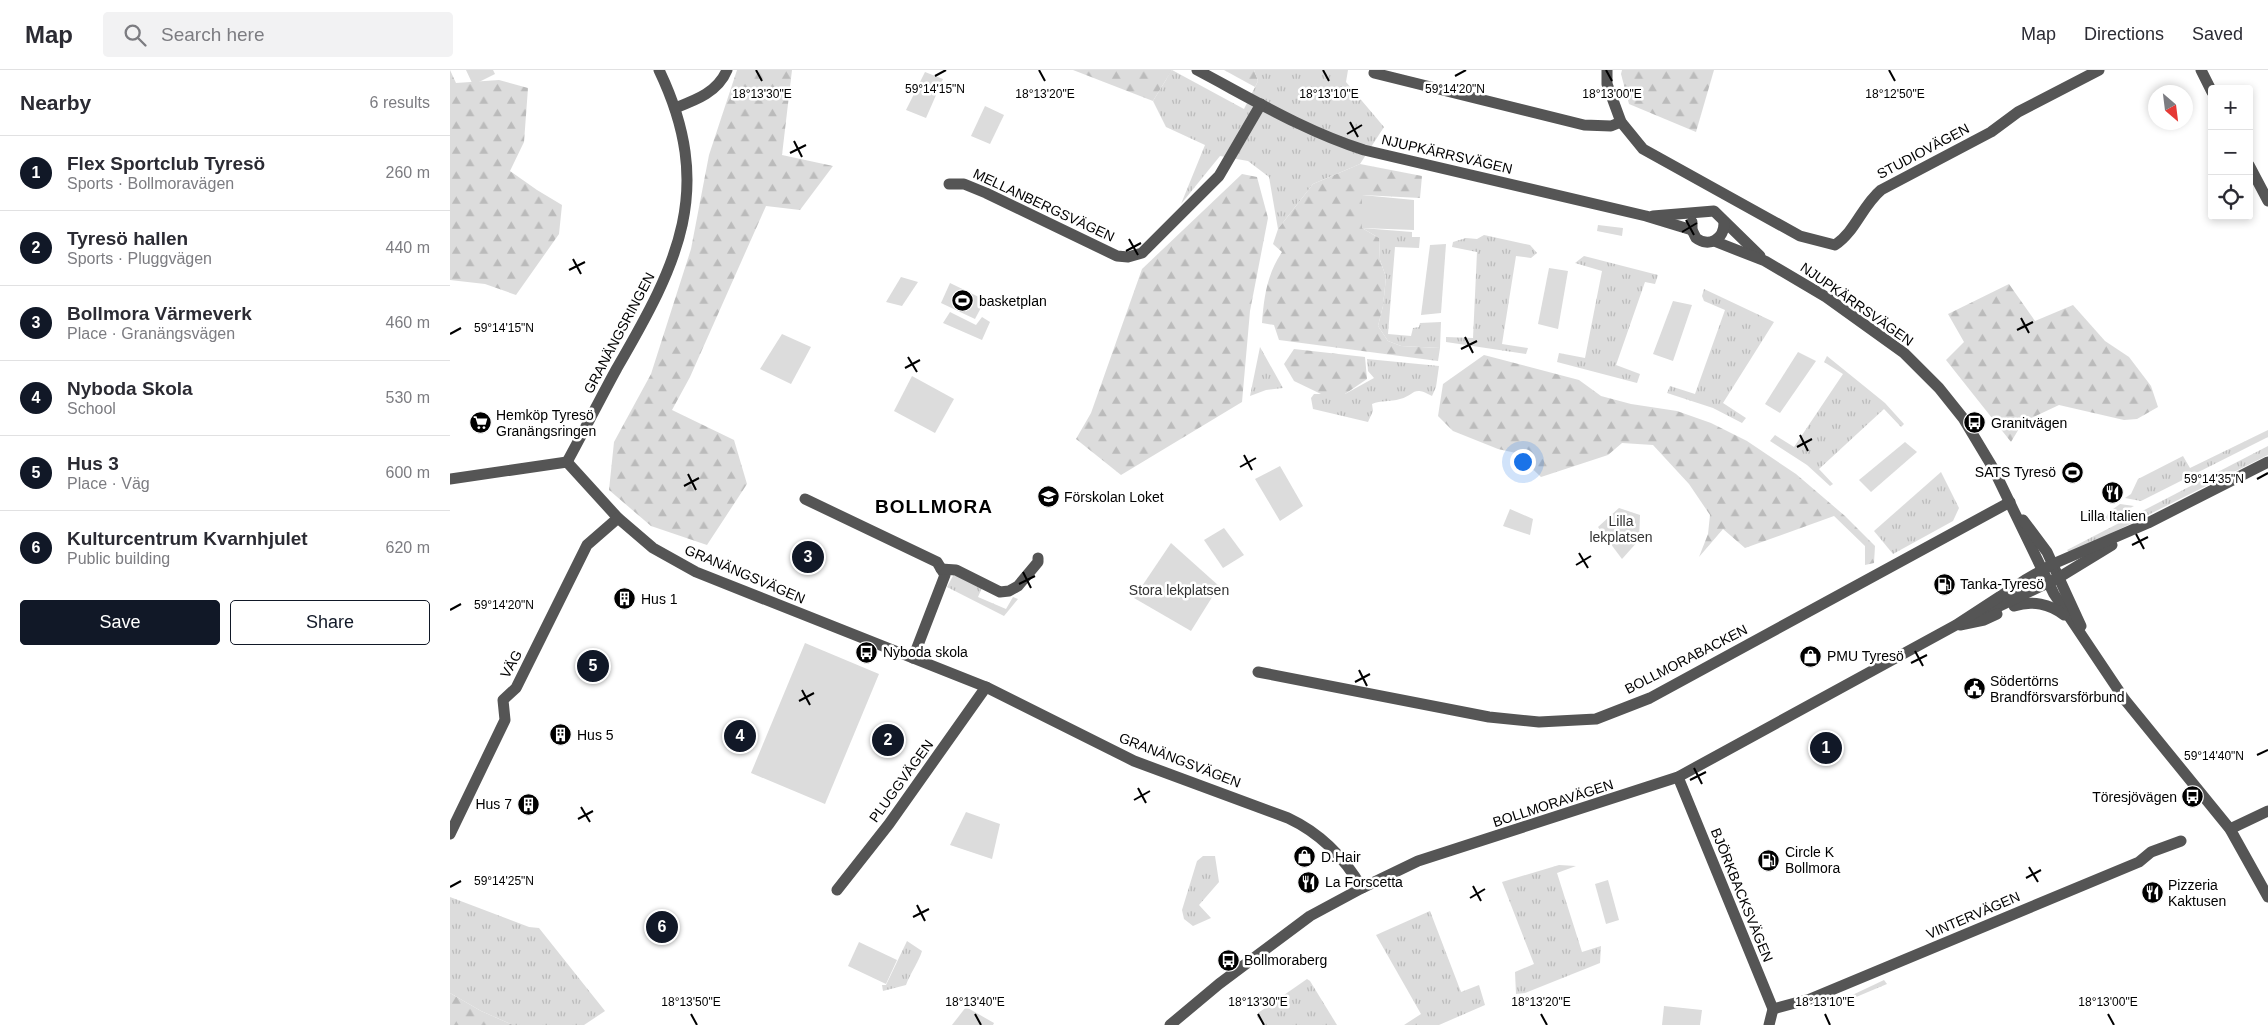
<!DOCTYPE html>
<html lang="en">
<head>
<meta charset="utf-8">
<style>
	:root { --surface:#fff; --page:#f2f2f3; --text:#2b2b33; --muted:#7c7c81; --line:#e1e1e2; --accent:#111827 }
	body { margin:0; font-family:Helvetica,sans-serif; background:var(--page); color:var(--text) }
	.controls { position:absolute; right:15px; top:15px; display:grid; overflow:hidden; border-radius:5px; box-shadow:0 2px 8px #0003 }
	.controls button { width:45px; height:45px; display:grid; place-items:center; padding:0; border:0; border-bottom:1px solid var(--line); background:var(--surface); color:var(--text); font:25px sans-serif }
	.compass { position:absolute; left:1698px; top:15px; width:45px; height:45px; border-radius:50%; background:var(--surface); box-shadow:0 2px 8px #0003; rotate:152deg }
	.you { position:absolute; left:1072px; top:391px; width:18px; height:18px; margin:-12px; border:4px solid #fff; border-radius:50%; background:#1a73e8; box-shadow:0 0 0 8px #1a73e833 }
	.badge { display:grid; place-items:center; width:32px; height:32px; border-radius:50%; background:var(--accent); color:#fff; font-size:16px; font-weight:700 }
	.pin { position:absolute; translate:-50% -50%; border:2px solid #fff; box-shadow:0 1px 5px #0006 }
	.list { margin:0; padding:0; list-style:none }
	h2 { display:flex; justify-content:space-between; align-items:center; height:65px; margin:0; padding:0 20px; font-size:21px }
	h2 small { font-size:16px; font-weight:400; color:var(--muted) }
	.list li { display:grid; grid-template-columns:32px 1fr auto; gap:15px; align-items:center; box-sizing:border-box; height:75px; padding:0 20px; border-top:1px solid var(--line) }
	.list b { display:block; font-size:19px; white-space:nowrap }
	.list p { margin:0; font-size:16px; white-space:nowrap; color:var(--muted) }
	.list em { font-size:16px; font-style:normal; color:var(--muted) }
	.actions { display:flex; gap:10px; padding:15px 20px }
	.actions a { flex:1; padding:11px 0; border:1px solid var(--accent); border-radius:5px; text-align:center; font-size:18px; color:var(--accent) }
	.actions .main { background:var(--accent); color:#fff }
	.icon { flex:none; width:28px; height:28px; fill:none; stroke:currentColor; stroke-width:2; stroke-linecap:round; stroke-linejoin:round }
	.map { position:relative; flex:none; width:1818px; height:955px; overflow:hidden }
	header { display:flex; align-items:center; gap:30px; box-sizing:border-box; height:70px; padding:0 25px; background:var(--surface); border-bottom:1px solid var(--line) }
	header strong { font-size:24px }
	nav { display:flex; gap:28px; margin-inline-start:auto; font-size:18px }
	.search { width:350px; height:45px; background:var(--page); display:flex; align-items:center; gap:12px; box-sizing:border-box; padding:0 18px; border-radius:5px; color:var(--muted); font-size:19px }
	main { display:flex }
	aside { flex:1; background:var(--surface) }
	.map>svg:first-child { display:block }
	.grass { fill:url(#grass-tufts) }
	.forest { fill:url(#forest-firs) }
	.green { fill:#dcdcdc }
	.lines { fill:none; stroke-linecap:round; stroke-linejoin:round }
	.minor { stroke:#555; stroke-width:11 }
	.ticks { fill:none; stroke:#000; stroke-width:2 }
	.labels { text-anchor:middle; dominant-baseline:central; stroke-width:5; stroke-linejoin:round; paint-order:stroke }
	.street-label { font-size:14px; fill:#000; stroke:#fff }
	.poi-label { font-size:14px; fill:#000; stroke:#fff; text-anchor:start }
	.park-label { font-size:14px; fill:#333; stroke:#fff }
	.district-label { font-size:19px; font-weight:bold; letter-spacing:1px; fill:#000; stroke:#fff }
	.ticks-label { font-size:12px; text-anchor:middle; fill:#000; stroke:#fff; stroke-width:5; stroke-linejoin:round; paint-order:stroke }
</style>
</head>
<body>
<header>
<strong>Map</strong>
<div class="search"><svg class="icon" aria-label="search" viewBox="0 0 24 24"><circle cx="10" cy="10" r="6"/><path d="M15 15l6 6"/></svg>Search here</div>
<nav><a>Map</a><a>Directions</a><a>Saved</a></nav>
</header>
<main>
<aside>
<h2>Nearby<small>6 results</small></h2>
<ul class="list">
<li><span class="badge">1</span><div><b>Flex Sportclub Tyresö</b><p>Sports · Bollmoravägen</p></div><em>260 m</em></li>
<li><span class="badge">2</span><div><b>Tyresö hallen</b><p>Sports · Pluggvägen</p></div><em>440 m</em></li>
<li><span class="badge">3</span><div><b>Bollmora Värmeverk</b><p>Place · Granängsvägen</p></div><em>460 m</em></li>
<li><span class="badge">4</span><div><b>Nyboda Skola</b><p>School</p></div><em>530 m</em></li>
<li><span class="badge">5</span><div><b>Hus 3</b><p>Place · Väg</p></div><em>600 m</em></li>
<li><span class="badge">6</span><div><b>Kulturcentrum Kvarnhjulet</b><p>Public building</p></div><em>620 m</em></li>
</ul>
<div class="actions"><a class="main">Save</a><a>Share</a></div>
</aside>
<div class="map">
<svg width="1818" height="955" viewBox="0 0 1818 955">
	<defs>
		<pattern id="grass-tufts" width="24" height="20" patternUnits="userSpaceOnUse" patternTransform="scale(1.25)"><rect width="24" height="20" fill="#dcdcdc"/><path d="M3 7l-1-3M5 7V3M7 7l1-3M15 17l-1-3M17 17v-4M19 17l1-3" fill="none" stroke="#bbb"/></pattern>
		<pattern id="forest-firs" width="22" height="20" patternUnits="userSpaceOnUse" patternTransform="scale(1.25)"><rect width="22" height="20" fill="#dcdcdc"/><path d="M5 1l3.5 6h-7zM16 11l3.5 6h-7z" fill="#bbb"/></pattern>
	</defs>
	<rect width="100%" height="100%" fill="#fff"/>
	<!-- grass -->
	<g class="grass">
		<path d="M722,0L794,39L808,11L804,0H898L896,12L934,57L910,94L863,114L828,159L819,107L798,91L770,86L731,134L755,75L716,57L703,31Z"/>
		<path d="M912,158L962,162V167H970L969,178L945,177L938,264L961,266L963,258L969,257L970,253L991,252L990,278L951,276L938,271L928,256L933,236L936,207L930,190L929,168Z"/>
		<path d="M1034,165L1080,175L1087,183L1081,188L1066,186L1052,274L1078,278L1076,284L996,272V267L1023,268L1027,182L1002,177L1003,172L1016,168L1027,169Z"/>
		<path d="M1134,186L1208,205L1205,214L1195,212L1166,295L1190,304L1187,313L1107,292L1109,283L1135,288L1152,201L1125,193Z"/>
		<path d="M1254,219L1324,252L1273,333L1296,348L1292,353L1263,338L1217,323L1220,316L1245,324L1275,240L1254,231L1252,226Z"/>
		<path d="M810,277L833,318L816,320L800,326Z"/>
		<path d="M1377,286L1435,333L1454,354L1451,357L1434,339L1369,399L1383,414L1380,416L1357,395L1320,371L1325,365L1344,377L1393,304L1374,292Z"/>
		<path d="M917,289L989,296L986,317L982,326C962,315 966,325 950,329C940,332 931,330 922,334L923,341L918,352L863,339L861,328L864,324H895L924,308L918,301Z"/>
		<path d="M1818,360V367L1691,431L1675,428L1681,424L1688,409L1733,386L1740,398Z"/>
		<path d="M1818,376V385L1620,484L1617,480Z"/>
		<path d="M1491,402L1509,438L1503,451L1443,484L1424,461Z"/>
		<path d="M1670,434L1684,436L1653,452L1659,442Z"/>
		<path d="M504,504L532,518L528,527L556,539L563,527L568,529L554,546L497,517Z"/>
		<path d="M753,786H765L769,812L749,835L761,848L743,856L734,849L732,840L747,791Z"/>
		<path d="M1109,795L1126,796L1107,803L1132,882L1151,876L1150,893L1075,923L1066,924L1065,902L1084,894L1052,812Z"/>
		<path d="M0,827L79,857L89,858L155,941L134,955H63L31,941L0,923Z"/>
		<path d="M980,841L1011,922L1029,915L1035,935L989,955H954L971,944L926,865Z"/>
		<path d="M457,871L472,881C469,891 460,904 456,915L433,921L432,915H436Z"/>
		<path d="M857,909L860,911L887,955H814L807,947L808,943Z"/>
		<path d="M1434,910L1437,914L1399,930L1396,928Z"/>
	</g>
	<!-- forest -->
	<g class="forest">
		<path d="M0,0L6,13L49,10L78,18L74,72L60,101L87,120L112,135L109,164L66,225L35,214L0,210Z"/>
		<path d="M287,0H342L332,85L383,96L350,140L316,136L240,307L222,340L284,370L297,414L257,475L201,456L159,420L164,372L201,304L241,179L259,85Z"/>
		<path d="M623,0H722L703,31Z"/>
		<path d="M774,0H804L808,11L805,17Z"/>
		<path d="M1172,0H1264L1246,62L1179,34L1171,4Z"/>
		<path d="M910,94L972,106L970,128L912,125V158L929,168L930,190L936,207L933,236L928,256L938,271L951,276L990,278L988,291L829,270L824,255L812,253C814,227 817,204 832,182L823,174L828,159L863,114Z"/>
		<path d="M792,104L807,107L818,148L800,241L792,332L671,405L626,369L641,343L692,199Z"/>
		<path d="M1559,214L1585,251L1623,235L1655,271L1679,287L1701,316L1708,337L1687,349L1674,350L1609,335L1573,352L1561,372L1496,290L1514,272L1498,244Z"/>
		<path d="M844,279L915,287L917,309L895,324H871L844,311L834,294Z"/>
		<path d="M1034,285L1129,310L1151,326L1181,334L1227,341L1261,353L1297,371L1346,404L1395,446L1425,476L1424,493L1415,495V476L1384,446L1295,478L1273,459L1249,487L1258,464L1260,445L1239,414L1203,375L1172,373L1158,385L1091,407L1066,383L1048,379L1003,361L988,346L993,314Z"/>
		<path d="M0,923L31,941L63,955H0Z"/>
	</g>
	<!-- green -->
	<g class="green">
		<path d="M16,0H43L45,4L23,15Z"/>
		<path d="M475,2L493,9L476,48L456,40Z"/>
		<path d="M535,36L554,45L540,74L521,66Z"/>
		<path d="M912,125L964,130V160L912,158Z"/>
		<path d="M1148,155L1173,158L1172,166L1147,161Z"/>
		<path d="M996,174L991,243L971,245L980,175Z"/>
		<path d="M1099,198L1118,201L1108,259L1088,254Z"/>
		<path d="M451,207L468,212L452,236L436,232Z"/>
		<path d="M500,213L535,230L525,249L491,233Z"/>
		<path d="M1223,231L1242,235L1223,291L1203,284Z"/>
		<path d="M500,242L526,255L532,247L540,252L532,270L493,253Z"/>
		<path d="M332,264L361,277L341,314L310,299Z"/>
		<path d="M1348,282L1366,291L1330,343L1315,334Z"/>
		<path d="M462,306L504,329L485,363L444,341Z"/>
		<path d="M1455,372L1467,382L1421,422L1409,410Z"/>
		<path d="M830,396L853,436L830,451L805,409Z"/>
		<path d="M1169,438L1190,445L1189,470L1172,489L1148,457Z"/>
		<path d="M1060,439L1083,449L1080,465L1053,456Z"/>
		<path d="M774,458L794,485L773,498L754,470Z"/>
		<path d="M721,473L769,516L741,561L684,528Z"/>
		<path d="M355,573L429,604L375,734L301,703Z"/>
		<path d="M516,742L550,754L542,789L500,775Z"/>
		<path d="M1158,810L1169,850L1156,854L1145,814Z"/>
		<path d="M409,872L447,890L436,914L398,896Z"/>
		<path d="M1214,936L1252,940L1250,955H1212Z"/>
		<path d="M516,937L544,953L543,955H502Z"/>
	</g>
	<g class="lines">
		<!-- minor -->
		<g class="minor">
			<path d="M747,0C802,29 854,61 914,80L1196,146L1242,160"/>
			<path d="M1157,0V14L1171,52L1193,79L1350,166L1385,175C1405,162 1412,136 1431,120L1541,62L1568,42L1649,0"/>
			<path d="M1751,0L1762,22"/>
			<path d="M924,3L1134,55L1161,56L1171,52"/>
			<path d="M225,38C246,30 268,22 277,0"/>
			<path d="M1799,95L1818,131"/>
			<path d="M499,114H514L536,123L667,186L678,187L692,183L769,106L811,34"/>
			<path d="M1203,146L1264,141L1310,186"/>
			<path d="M1242,152V160L1246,168C1259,178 1274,169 1274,153"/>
			<path d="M1264,171L1315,191L1376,227L1454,283L1489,318L1513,348L1543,398L1604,524L1675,630L1780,759L1818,827"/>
			<path d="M117,392L168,448L203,478L246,502L536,617L684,691L838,748C870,763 894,787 912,818"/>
			<path d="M117,392C134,361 150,329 167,298C228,193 266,119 209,0"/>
			<path d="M0,409L117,392"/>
			<path d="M355,429L487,492L495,505L463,588"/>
			<path d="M1573,450L1597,482L1631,556"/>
			<path d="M491,499L506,500L550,522L559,521L568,516L588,492V488"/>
			<path d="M1564,536C1582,530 1600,534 1614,545"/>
			<path d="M1535,543L1608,508L1662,475"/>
			<path d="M1510,555L1534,550L1547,544"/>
			<path d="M808,602L1039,647L1089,652L1146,649L1200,628L1560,432"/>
			<path d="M1228,707L1323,939L1319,955"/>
			<path d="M1780,759L1818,741"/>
			<path d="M0,764L55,650L53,630L66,618L137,475L168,448"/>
			<path d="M387,820L439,754L536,617"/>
			<path d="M1323,939L1360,929L1689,792L1701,782L1731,771"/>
			<path d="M720,955L769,914L860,846L912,818L968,791L1228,707L1506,555L1575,510L1603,494L1698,453L1818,392"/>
		</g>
	</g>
	<!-- ticks -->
	<path class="ticks" d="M306,0L312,11M589,0L595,11M873,0L879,11M1156,0L1162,11M1439,0L1445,11M485,6L496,0M1005,6L1016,0M900,52L908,67M897,64L912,55M344,71L352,87M340,83L356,75M1236,150L1244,165M1232,162L1247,153M679,169L688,185M676,181L691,173M123,189L131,204M119,200L135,192M1571,248L1579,263M1567,260L1583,252M0,264L11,258M1015,267L1023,283M1011,279L1027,271M458,287L467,302M455,298L470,290M1350,365L1358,381M1347,377L1362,369M794,385L802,400M790,397L806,388M238,404L246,420M1807,409L1818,403M234,416L249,408M1686,464L1694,479M1682,475L1698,467M1129,483L1138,498M1126,495L1141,486M573,502L581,518M569,514L585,506M0,540L11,534M1465,581L1473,596M1461,593L1477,585M909,600L917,616M905,612L920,604M352,620L360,635M349,631L364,623M1807,685L1818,680M1244,698L1252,714M1240,710L1256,702M688,718L696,733M684,730L700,721M131,737L140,752M128,749L143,741M1579,797L1588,812M1576,808L1591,800M1023,816L1031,831M0,817L11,811M1020,828L1035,819M467,835L475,851M463,847L479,839M241,944L247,955M525,944L531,955M808,944L814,955M1091,944L1097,955M1375,944L1380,955M1658,944L1664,955"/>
	<!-- icons -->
	<defs>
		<symbol id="stadium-disc" viewBox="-11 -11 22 22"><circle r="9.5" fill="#000" stroke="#fff"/><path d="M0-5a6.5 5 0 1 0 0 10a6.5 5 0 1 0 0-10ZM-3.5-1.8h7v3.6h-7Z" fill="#fff"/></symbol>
		<symbol id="supermarket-disc" viewBox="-11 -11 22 22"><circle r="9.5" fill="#000" stroke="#fff"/><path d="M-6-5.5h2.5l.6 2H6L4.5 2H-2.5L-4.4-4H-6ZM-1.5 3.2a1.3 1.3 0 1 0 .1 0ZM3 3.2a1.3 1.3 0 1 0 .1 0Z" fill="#fff"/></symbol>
		<symbol id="bus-disc" viewBox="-11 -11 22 22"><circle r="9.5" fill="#000" stroke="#fff"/><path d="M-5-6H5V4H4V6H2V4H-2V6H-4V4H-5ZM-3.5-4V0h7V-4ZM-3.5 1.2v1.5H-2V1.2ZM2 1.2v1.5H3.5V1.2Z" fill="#fff"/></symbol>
		<symbol id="restaurant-disc" viewBox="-11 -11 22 22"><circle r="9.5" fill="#000" stroke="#fff"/><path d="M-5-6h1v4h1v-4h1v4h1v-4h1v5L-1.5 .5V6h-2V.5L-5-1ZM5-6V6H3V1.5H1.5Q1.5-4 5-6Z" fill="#fff"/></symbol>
		<symbol id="school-disc" viewBox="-11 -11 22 22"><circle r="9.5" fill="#000" stroke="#fff"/><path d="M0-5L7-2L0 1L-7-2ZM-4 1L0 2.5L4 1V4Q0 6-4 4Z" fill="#fff"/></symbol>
		<symbol id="fuel-disc" viewBox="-11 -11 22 22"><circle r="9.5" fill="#000" stroke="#fff"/><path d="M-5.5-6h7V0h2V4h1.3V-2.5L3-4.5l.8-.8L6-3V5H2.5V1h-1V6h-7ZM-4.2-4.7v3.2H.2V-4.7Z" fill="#fff"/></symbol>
		<symbol id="building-disc" viewBox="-11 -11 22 22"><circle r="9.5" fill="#000" stroke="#fff"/><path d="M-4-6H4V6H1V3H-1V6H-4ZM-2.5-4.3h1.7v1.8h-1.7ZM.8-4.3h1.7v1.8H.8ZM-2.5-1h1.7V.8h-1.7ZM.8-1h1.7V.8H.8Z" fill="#fff"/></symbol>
		<symbol id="shop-disc" viewBox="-11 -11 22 22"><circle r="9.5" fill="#000" stroke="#fff"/><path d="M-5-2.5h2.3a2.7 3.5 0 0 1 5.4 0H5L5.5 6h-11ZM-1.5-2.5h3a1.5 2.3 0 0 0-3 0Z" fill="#fff"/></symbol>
		<symbol id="civic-disc" viewBox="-11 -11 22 22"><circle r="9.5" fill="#000" stroke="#fff"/><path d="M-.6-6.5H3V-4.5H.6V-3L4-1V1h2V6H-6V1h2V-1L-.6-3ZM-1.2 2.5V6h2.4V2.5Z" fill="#fff"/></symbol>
	</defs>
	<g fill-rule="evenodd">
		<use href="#stadium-disc" x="500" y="218" width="25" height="25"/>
		<use href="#supermarket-disc" x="18" y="340" width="25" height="25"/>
		<use href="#bus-disc" x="1512" y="340" width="25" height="25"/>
		<use href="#stadium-disc" x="1610" y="390" width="25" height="25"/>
		<use href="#restaurant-disc" x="1650" y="410" width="25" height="25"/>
		<use href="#school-disc" x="586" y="414" width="25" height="25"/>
		<use href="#fuel-disc" x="1482" y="502" width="25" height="25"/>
		<use href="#building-disc" x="162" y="516" width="25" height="25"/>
		<use href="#bus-disc" x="404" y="570" width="25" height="25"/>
		<use href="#shop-disc" x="1348" y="574" width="25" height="25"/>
		<use href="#civic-disc" x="1512" y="606" width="25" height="25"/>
		<use href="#building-disc" x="98" y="652" width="25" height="25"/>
		<use href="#bus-disc" x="1730" y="714" width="25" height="25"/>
		<use href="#building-disc" x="66" y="722" width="25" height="25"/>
		<use href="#shop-disc" x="842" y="774" width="25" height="25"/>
		<use href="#fuel-disc" x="1306" y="778" width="25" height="25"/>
		<use href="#restaurant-disc" x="846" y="800" width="25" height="25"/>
		<use href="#restaurant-disc" x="1690" y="810" width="25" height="25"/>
		<use href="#bus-disc" x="766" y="878" width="25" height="25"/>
	</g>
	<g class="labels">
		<!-- street labels -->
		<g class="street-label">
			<text transform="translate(1473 81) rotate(-28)">STUDIOVÄGEN</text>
			<text transform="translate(997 84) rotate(13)">NJUPKÄRRSVÄGEN</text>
			<text transform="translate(594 135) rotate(25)">MELLANBERGSVÄGEN</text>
			<text transform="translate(1407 234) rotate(35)">NJUPKÄRRSVÄGEN</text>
			<text transform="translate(169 263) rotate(-62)">GRANÄNGSRINGEN</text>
			<text transform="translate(295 504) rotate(23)">GRANÄNGSVÄGEN</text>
			<text transform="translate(1236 589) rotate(-27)">BOLLMORABACKEN</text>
			<text transform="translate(61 594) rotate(-61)">VÄG</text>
			<text transform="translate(730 690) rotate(21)">GRANÄNGSVÄGEN</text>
			<text transform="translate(451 711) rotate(-54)">PLUGGVÄGEN</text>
			<text transform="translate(1103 733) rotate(-18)">BOLLMORAVÄGEN</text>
			<text transform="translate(1292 825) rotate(68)">BJÖRKBACKSVÄGEN</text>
			<text transform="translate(1523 845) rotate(-23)">VINTERVÄGEN</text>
		</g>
		<!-- poi labels -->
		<g class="poi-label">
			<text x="529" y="231">basketplan</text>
			<text x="46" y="345">Hemköp Tyresö<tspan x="46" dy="16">Granängsringen</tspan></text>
			<text x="1541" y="353">Granitvägen</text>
			<text x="1606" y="402" text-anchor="end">SATS Tyresö</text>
			<text x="614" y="427">Förskolan Loket</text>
			<text x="1663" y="446" text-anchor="middle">Lilla Italien</text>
			<text x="1510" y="514">Tanka-Tyresö</text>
			<text x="191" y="529">Hus 1</text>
			<text x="433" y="582">Nyboda skola</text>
			<text x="1377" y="586">PMU Tyresö</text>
			<text x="1540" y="611">Södertörns<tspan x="1540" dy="16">Brandförsvarsförbund</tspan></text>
			<text x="127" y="665">Hus 5</text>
			<text x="1727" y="727" text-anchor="end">Töresjövägen</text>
			<text x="62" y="734" text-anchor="end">Hus 7</text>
			<text x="1335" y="782">Circle K<tspan x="1335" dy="16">Bollmora</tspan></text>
			<text x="871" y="787">D.Hair</text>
			<text x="875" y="812">La Forscetta</text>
			<text x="1718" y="815">Pizzeria<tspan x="1718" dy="16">Kaktusen</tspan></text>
			<text x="794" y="890">Bollmoraberg</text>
		</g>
		<!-- park labels -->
		<g class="park-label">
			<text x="1171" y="451">Lilla<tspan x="1171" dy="16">lekplatsen</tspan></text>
			<text x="729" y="520">Stora lekplatsen</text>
		</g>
		<!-- district labels -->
		<g class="district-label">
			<text x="484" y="436">BOLLMORA</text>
		</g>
	</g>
	<g class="ticks-label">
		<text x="485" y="23">59°14'15"N</text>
		<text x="1005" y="23">59°14'20"N</text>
		<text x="312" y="28">18°13'30"E</text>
		<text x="595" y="28">18°13'20"E</text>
		<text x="879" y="28">18°13'10"E</text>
		<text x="1162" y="28">18°13'00"E</text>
		<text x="1445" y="28">18°12'50"E</text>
		<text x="54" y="262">59°14'15"N</text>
		<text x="1764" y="413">59°14'35"N</text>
		<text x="54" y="539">59°14'20"N</text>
		<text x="1764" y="690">59°14'40"N</text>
		<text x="54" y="815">59°14'25"N</text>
		<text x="241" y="936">18°13'50"E</text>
		<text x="525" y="936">18°13'40"E</text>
		<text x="808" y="936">18°13'30"E</text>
		<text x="1091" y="936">18°13'20"E</text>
		<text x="1375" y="936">18°13'10"E</text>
		<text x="1658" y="936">18°13'00"E</text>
	</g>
</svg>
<div class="controls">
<button>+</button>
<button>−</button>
<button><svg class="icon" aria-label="locate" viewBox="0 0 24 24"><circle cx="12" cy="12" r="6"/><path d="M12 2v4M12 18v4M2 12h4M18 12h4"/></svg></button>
</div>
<svg class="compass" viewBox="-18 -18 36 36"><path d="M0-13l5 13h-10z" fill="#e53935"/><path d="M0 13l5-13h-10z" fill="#7c7c81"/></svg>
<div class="you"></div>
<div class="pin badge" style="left:1376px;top:678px">1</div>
<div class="pin badge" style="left:438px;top:670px">2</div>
<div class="pin badge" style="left:358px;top:487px">3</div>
<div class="pin badge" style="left:290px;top:666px">4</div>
<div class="pin badge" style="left:143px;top:596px">5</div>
<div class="pin badge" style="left:212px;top:857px">6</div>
</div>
</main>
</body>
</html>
